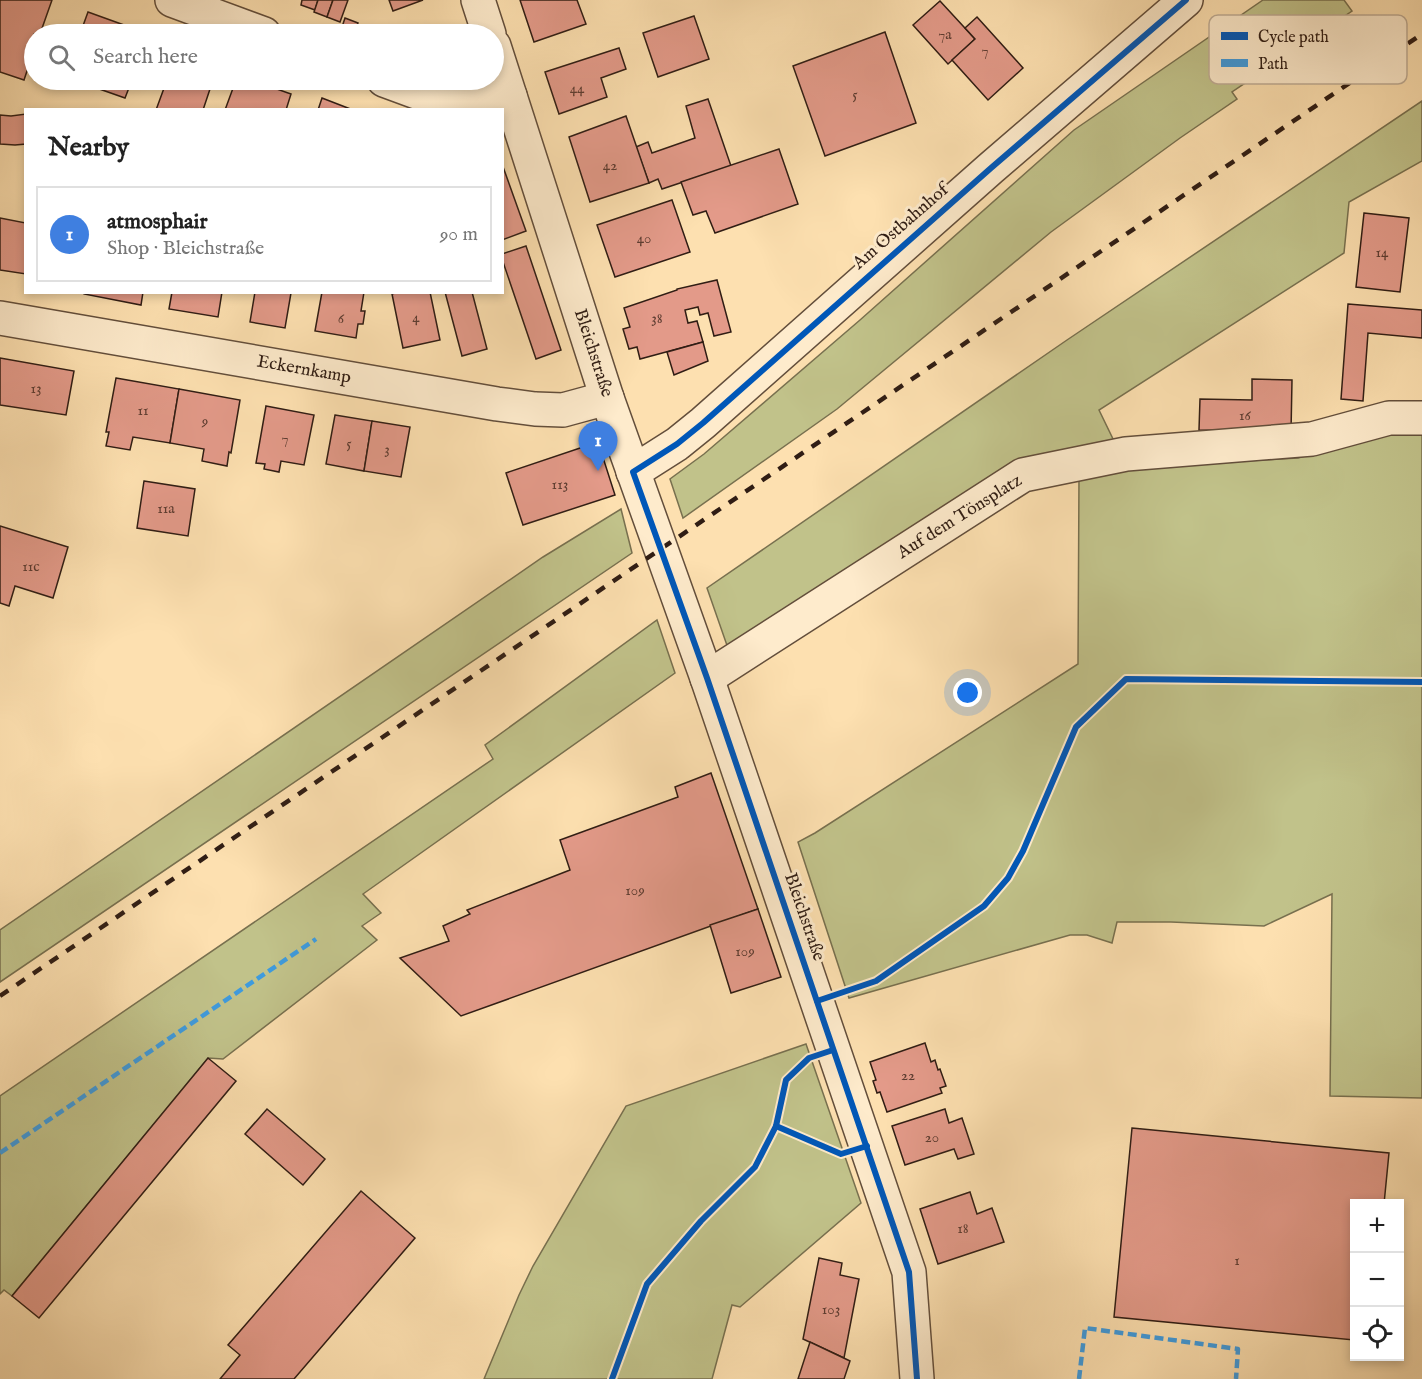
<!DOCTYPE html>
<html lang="en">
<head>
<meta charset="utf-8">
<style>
	:root { --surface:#fff; --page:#f6f6f6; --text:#222; --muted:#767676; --line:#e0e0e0; --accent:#8f2418 }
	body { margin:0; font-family:"IM FELL English",serif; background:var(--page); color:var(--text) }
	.controls { position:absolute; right:18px; bottom:18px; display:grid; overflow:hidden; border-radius:0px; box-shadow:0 3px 9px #0003 }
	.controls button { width:54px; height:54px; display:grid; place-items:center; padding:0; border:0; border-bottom:2px solid var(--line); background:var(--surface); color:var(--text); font:30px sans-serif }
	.you { position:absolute; left:968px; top:693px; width:21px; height:21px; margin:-15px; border:4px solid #fff; border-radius:50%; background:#1a73e8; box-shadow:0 0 0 9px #1a73e833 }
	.badge { display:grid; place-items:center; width:39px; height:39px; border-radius:50%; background:var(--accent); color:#fff; font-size:20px; font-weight:700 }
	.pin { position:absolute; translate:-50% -50px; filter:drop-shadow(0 2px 3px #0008) }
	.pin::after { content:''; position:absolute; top:32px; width:21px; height:18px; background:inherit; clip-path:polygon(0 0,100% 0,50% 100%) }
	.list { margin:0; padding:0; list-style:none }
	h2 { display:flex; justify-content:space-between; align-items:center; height:78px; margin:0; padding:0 24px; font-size:26px }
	h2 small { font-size:20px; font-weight:400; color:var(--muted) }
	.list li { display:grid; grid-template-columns:39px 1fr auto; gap:18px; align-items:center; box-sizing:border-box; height:96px; margin:0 12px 12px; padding:0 12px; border:2px solid var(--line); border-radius:0px }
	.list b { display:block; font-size:22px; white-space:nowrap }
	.list p { margin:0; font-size:20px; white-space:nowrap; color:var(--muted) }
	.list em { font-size:20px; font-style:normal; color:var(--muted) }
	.icon { flex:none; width:33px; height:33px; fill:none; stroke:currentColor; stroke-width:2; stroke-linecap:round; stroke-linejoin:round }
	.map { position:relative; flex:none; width:1422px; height:1379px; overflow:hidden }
	.search { position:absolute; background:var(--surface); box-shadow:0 3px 9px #0003; left:24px; top:24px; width:480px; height:66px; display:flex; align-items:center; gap:15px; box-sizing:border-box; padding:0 21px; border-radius:33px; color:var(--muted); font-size:22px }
	.panel { position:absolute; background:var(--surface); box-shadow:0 3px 9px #0003; left:24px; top:108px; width:480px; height:186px; border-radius:0px }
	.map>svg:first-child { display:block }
	.green { fill:#c1c28a; stroke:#78704f; stroke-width:1.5 }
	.building { fill:#e39a89; stroke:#301d14; stroke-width:1.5 }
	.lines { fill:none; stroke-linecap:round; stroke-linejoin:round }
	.minor-casing { stroke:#634e3b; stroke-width:36 }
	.minor { stroke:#feebcc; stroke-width:33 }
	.rail { stroke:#301d14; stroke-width:4.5; stroke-dasharray:10 10; stroke-linecap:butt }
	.quiet { stroke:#3e9bde; stroke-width:4.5; stroke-dasharray:9 4.5; stroke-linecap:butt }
	.cycleway-casing { stroke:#feebcc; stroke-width:10 }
	.cycleway { stroke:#0057b8; stroke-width:6 }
	.labels { text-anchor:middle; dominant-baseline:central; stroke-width:6; stroke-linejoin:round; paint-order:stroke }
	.number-label { font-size:15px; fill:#5d3c31 }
	.street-label { font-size:18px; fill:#301d14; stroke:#feebcc }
	.key { fill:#feebcc; stroke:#c0ad95; stroke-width:1.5 }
	.key-label { font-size:16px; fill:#301d14 }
</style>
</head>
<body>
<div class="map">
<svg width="1422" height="1379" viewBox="0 0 1422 1379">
	<rect width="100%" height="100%" fill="#fde0b0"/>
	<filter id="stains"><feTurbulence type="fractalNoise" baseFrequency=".00333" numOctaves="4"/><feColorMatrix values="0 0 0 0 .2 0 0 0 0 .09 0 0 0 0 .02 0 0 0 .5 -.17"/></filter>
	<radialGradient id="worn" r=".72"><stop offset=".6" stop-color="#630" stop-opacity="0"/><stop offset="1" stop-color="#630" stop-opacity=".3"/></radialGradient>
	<!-- green -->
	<g class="green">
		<path d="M1263,0H1344L1352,11L1232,92L1237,99L1180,138L1051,232L837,409L683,518L670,479L704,454L860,320L1074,130Z"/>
		<path d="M1422,101V161L1349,202L1344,253L1099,410L1114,441L730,654L707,588L1067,340Z"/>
		<path d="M1387,432H1422V1098L1330,1096L1332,894L1264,926L1171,922H1117L1112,943L1087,935H1070L849,998L798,842L815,833L1078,664L1079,476L1112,468L1298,458Z"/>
		<path d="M621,509L632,553L0,982V930L543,557Z"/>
		<path d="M657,620L675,673L363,894L381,913L362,926L377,940L223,1059L208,1058L12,1296L4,1290L0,1294V1096L493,759L485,745Z"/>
		<path d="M806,1044L861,1203L740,1307L732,1305L712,1379H484L519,1295L533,1266L626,1106Z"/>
	</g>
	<!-- building -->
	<g class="building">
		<path d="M0,0H52L40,34H34V50L24,80L0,72Z"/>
		<path d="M302,0H318L315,10L301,5Z"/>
		<path d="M318,0H333L327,17L314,12Z"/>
		<path d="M333,0H348L340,22L327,17Z"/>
		<path d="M389,0H423L393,11Z"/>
		<path d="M520,0H577L586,24L534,42Z"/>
		<path d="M940,1L975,39L948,64L913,25Z"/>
		<path d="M88,12L149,34H80Z"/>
		<path d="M694,16L709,59L658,77L643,33Z"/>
		<path d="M977,17L1023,68L988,100L952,60L975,39L965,28Z"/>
		<path d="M345,18L358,23L354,34L341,30Z"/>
		<path d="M885,32L916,123L825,156L793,66Z"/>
		<path d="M619,48L626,69L601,78L607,97L559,114L545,72Z"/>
		<path d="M90,80H132L125,98L88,85Z"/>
		<path d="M167,80H213L203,110H156Z"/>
		<path d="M236,80H251L291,94L286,110H225Z"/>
		<path d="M322,98L353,110H318Z"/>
		<path d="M708,99L731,166L662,189L658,179L649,183L636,147L648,142L652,153L695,138L686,106Z"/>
		<path d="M26,114V144L15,145L0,144V115L11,116Z"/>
		<path d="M626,116L649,183L590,202L569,137Z"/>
		<path d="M779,149L798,204L715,233L706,211L693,215L681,182Z"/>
		<path d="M502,164L526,231L502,240Z"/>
		<path d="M672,200L690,252L615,277L597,225Z"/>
		<path d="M1364,213L1409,218L1400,292L1356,287Z"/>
		<path d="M0,218L26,223V274L0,270Z"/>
		<path d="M526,246L561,350L536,359L502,259V254Z"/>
		<path d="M717,280L731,332L714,336L708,313L700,315L698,307L685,310L688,323L697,321L703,342L640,359L637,347L629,349L623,329L630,327L624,308L677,290V289Z"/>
		<path d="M84,292H143L141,305L84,294Z"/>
		<path d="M172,292H222L218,317L169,309Z"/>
		<path d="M255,292L291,293L285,328L250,322Z"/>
		<path d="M322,292H364L361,311H365L363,324H358L356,338L315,331Z"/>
		<path d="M398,292H430L440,340L403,348L392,294Z"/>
		<path d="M445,292H472L487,349L462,356Z"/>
		<path d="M1348,304L1422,310V338L1368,333L1363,401L1341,399Z"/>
		<path d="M703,342L708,361L674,375L667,352Z"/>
		<path d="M0,358L74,371L66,415L0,405Z"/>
		<path d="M116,378L179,389L170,443L133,437L130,450L106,446L109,432H106Z"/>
		<path d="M1252,379L1292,380L1291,432L1199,430L1200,399L1252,400Z"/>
		<path d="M179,389L240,400L231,453L229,452L227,466L202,461L204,449L170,443Z"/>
		<path d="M266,406L314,415L304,465L281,461L279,472L264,469L265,464L256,463Z"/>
		<path d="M335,415L372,421L364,471L326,464Z"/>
		<path d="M372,421L410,427L401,477L364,471Z"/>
		<path d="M598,442L615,495L523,525L506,473Z"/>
		<path d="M144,481L195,489L188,536L137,528Z"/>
		<path d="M0,526L68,547L53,598L15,586L9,606L0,603Z"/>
		<path d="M711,773L758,909L461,1016L400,958L449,941L443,926L470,914L467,910L570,870L560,840L678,797L675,787Z"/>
		<path d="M758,909L781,977L731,993L710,925Z"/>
		<path d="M925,1043L931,1062L935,1060L938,1070L940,1069L946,1086L940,1088L942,1093L887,1112L880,1092L877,1093L873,1081L876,1080L870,1062Z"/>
		<path d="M208,1058L236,1081L39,1318L12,1296Z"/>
		<path d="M267,1109L325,1159L303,1185L245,1134Z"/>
		<path d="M945,1109L949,1123L962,1118L974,1154L958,1159L954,1149L905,1165L892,1126Z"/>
		<path d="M1132,1128L1389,1153L1384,1204H1354V1340L1114,1317Z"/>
		<path d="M361,1191L415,1238L294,1379H220L240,1355L228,1345Z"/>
		<path d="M970,1192L977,1214L992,1208L1004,1242L938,1264L920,1209Z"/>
		<path d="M819,1258L842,1263L840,1275L859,1279L844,1358L803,1339Z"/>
		<path d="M810,1342L850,1361L844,1379H798Z"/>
	</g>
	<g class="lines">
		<defs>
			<g id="minor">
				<path d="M172,0L264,34"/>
				<path d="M478,0L489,34"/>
				<path d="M494,46L607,398L707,678L909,1272L917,1379"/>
				<path d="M384,80L422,94L468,103L510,96"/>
				<path d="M0,318L497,404L535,409L563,410L607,398"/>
				<path d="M633,472L677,444L703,423L991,168L1186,0"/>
				<path d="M707,678L1023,475L1126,454L1312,439L1389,418H1422"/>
			</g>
		</defs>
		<!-- minor casing -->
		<use href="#minor" class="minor-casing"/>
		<!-- minor -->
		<use href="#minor" class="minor"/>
		<!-- rail -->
		<path class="rail" d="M0,996L1422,34"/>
		<!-- quiet -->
		<g class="quiet">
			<path d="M0,1153L316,939"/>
			<path d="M1079,1379L1085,1328L1238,1349L1236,1379"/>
		</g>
		<defs>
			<g id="cycleway">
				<path d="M817,1001L876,981L984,906L1008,878L1023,851L1076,727L1126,679L1422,682"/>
				<path d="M776,1126L841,1154L867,1146"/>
				<path d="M612,1379L647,1284L701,1221L755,1167L776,1126L786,1080L809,1058L833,1050"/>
				<path d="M917,1379L909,1272L707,678L633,472L677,444L703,423L991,168L1186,0"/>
			</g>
		</defs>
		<!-- cycleway casing -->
		<use href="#cycleway" class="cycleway-casing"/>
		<!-- cycleway -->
		<use href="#cycleway" class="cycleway"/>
	</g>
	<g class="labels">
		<!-- number labels -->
		<g class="number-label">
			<text x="945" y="34">7a</text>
			<text x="985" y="50">7</text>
			<text x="577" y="88">44</text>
			<text x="855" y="94">5</text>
			<text x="610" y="165">42</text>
			<text x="644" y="238">40</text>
			<text x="1382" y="252">14</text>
			<text x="416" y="317">4</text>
			<text x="341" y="318">6</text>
			<text x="657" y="318">38</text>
			<text x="36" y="388">13</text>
			<text x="143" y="410">11</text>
			<text x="1245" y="415">16</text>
			<text x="205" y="421">9</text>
			<text x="285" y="438">7</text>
			<text x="349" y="443">5</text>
			<text x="387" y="449">3</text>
			<text x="560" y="484">113</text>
			<text x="166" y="508">11a</text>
			<text x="31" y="566">11c</text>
			<text x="635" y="890">109</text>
			<text x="745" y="951">109</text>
			<text x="908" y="1075">22</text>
			<text x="932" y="1137">20</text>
			<text x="963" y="1228">18</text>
			<text x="1237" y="1260">1</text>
			<text x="831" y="1309">103</text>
		</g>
		<!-- street labels -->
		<g class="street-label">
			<text transform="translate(901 227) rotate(-41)">Am Ostbahnhof</text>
			<text transform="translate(593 353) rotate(72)">Bleichstraße</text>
			<text transform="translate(304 370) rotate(10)">Eckernkamp</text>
			<text transform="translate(960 517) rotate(-32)">Auf dem Tönsplatz</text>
			<text transform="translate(804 917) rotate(71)">Bleichstraße</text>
		</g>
	</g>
	<!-- legend -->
	<rect x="1209" y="15" width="198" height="69" rx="9" class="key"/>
	<rect x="1221" y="32" width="27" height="8" fill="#0057b8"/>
	<rect x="1221" y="59" width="27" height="8" fill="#3e9bde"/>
	<g class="key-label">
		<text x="1258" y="42">Cycle path</text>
		<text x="1258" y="69">Path</text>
	</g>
	<rect width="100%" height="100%" filter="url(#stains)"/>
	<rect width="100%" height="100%" fill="url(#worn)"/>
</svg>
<div class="controls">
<button>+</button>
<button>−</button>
<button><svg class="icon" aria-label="locate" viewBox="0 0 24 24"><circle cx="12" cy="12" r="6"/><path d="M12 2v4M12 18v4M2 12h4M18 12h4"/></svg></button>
</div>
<div class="you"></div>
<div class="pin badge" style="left:598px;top:471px;background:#3f7fe0">1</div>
<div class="search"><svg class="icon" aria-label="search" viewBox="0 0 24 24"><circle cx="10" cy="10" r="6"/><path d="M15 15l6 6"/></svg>Search here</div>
<section class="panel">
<h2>Nearby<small></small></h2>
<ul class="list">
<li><span class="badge" style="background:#3f7fe0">1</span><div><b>atmosphair</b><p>Shop · Bleichstraße</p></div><em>90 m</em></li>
</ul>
</section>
</div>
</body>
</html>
